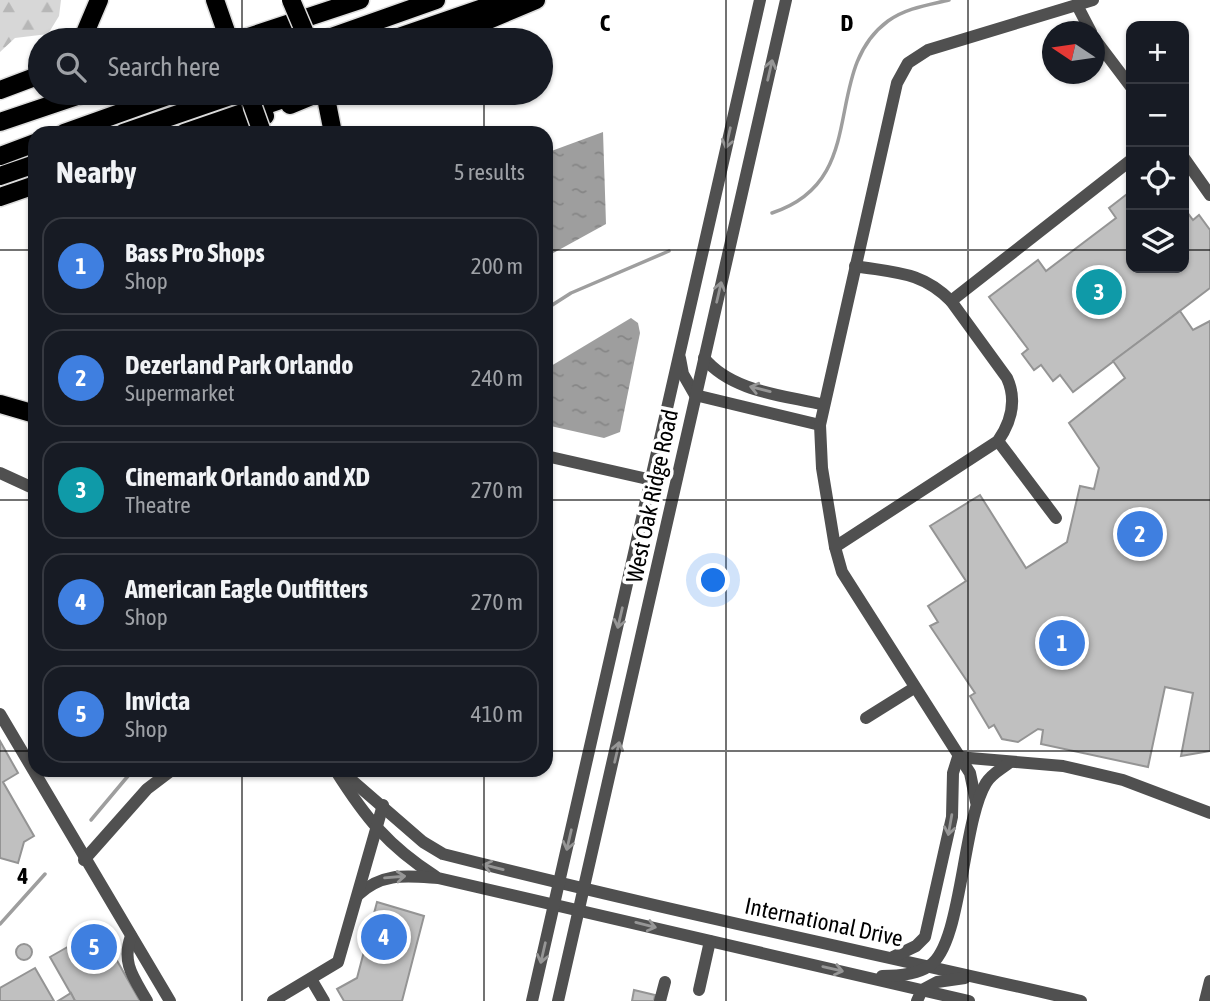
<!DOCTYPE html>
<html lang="en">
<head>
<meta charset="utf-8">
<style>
	:root { --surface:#171b24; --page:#242831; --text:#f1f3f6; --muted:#9ea1a6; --line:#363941; --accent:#db2777 }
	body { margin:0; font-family:"Asap Condensed",sans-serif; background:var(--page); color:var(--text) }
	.controls { position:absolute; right:21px; top:21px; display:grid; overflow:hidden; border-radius:14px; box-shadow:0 2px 5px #0004 }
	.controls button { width:63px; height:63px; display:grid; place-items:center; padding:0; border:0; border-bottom:2px solid var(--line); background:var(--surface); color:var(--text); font:35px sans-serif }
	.compass { position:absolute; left:1042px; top:21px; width:63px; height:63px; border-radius:50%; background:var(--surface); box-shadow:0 2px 5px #0004; rotate:283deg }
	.you { position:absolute; left:714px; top:581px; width:24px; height:24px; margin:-18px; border:5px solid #fff; border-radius:50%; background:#1a73e8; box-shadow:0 0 0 10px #1a73e833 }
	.badge { display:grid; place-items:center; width:46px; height:46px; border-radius:50%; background:var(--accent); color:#fff; font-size:23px; font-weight:700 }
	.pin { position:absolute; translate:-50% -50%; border:4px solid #fff; box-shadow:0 2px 7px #0006 }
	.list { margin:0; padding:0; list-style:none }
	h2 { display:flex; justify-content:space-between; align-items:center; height:91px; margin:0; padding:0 28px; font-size:30px }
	h2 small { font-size:23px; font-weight:400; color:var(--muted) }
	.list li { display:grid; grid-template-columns:46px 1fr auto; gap:21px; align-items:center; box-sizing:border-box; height:98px; margin:0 14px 14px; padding:0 14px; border:2px solid var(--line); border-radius:21px }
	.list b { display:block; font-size:26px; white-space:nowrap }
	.list p { margin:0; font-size:23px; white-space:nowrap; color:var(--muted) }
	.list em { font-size:23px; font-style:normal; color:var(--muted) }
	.icon { flex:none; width:38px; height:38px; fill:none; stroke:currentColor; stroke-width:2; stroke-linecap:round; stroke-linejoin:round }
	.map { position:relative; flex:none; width:1210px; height:1001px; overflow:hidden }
	.search { position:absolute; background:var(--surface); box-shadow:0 2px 5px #0004; left:28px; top:28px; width:525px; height:77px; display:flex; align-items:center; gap:18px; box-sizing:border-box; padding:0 24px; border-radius:38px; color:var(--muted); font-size:26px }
	.panel { position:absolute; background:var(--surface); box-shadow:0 2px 5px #0004; left:28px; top:126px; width:525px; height:651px; border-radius:21px }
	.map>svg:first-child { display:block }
	.forest { fill:url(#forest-firs) }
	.water { fill:url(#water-ripples) }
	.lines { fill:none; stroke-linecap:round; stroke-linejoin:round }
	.stream { stroke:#9e9e9e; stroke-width:3.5 }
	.building { fill:#c0c0c0; stroke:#949494; stroke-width:2 }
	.highway-casing { stroke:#dbdbdb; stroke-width:21 }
	.minor { stroke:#505050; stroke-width:12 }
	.highway { stroke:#000; stroke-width:18 }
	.highway-bridge-casing { stroke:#dbdbdb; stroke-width:21; stroke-linecap:butt }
	.highway-bridge { stroke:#000; stroke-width:18 }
	.oneway { stroke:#969696 }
	.grid { fill:none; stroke:#000; stroke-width:2; stroke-opacity:0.55 }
	.labels { text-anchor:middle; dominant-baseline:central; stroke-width:7; stroke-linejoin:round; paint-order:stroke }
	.street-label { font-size:23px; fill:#000; stroke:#fff }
	.grid-label { font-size:23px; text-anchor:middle; font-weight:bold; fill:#000; stroke:#fff; stroke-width:7; stroke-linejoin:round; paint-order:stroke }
</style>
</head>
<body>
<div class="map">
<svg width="1210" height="1001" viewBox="0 0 1210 1001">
	<defs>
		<pattern id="forest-firs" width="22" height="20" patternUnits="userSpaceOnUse" patternTransform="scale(1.75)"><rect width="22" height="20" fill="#d7d7d7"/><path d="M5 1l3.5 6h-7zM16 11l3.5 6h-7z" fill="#b7b7b7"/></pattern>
		<pattern id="water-ripples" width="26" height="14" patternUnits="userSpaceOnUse" patternTransform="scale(1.75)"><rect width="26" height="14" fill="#9e9e9e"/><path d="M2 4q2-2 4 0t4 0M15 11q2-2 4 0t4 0" fill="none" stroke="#868686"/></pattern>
	</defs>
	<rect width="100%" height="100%" fill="#fff"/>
	<!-- forest -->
	<path class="forest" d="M0,0H61L59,16L48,34L15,38L0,52Z"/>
	<!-- water -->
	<g class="water">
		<path d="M603,132L606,224L546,257V153Z"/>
		<path d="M631,318L638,323L640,333L620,432L604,438L546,425V369Z"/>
	</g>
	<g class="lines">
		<!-- stream -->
		<g class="stream">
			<path d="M772,213C873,180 819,72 888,21C906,8 928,5 949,0"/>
			<path d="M546,309L571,293L669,251"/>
			<path d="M91,820L133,770"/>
			<path d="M0,924L45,874"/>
		</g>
	</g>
	<!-- building -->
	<g class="building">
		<path d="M1131,191V268H1184V208L1193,220L1199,215L1210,230V288L1073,392L1060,375L1053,381L1041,365L1034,370L1022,354L1028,349L989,297L1038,260L1046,271L1116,218L1109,208Z"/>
		<path d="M1180,311L1193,330L1210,321V751L1181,756L1193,693L1165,687L1148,767L1041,744L1043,730L1038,729L1018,742L1002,739L994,725L989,728L970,696L975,693L930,626L938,622L928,606L966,581L930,526L980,495L1026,568L1067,542L1080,486L1094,489L1099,468L1069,423L1125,378L1113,361Z"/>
		<path d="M0,741L18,773L3,782L34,836L24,842L18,863L0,858Z"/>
		<path d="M377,902L424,916L402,1001H344L337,989L357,978Z"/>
		<path d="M99,929L140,1001H75L50,957Z"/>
		<circle cx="24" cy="952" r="8"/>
		<path d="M35,968L54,1001H0V988Z"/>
		<path d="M634,990L655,995L654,1001H632Z"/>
		<path d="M71,993L75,1001H58Z"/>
	</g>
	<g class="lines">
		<defs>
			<g id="highway">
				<path d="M215,0L229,40"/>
				<path d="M82,40L99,0"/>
				<path d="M239,40L360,0"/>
				<path d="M323,40L436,0"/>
				<path d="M390,40L506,0"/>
				<path d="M441,40L536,0"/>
				<path d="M0,90L40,75"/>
				<path d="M325,93L333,133"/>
				<path d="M290,105L319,93"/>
				<path d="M0,122L86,93"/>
				<path d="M64,133L176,93"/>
				<path d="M123,133L239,93"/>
				<path d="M184,133L301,93"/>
				<path d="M226,133L265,116"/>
				<path d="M0,156L35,143"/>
				<path d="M0,176L35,164"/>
				<path d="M0,197L35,185"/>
				<path d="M0,404L35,414"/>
			</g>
		</defs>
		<!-- highway casing -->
		<use href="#highway" class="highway-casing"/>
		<!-- minor -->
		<g class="minor">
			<path d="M1078,7L1091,32"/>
			<path d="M1094,38L1131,87"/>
			<path d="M1184,158L1210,195"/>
			<path d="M855,266C895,273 921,271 951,301"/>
			<path d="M680,358L683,374L695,395L820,425"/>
			<path d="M704,358C732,392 783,395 824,405"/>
			<path d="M998,441L1056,518"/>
			<path d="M546,456L652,480"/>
			<path d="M0,473L35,489"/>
			<path d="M835,547L998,441C1011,422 1017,400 1007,378L951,301L1131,160"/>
			<path d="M0,714L170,1001"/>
			<path d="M866,718L914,688"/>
			<path d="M958,757L1063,766L1123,780L1210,813"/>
			<path d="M340,770L423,842L443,854C655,908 868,952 1081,1001"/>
			<path d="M336,771C365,817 388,846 435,876"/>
			<path d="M976,802L970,773L842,572L835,547L822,468L820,425L897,83L908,63L928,50L1093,0"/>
			<path d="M84,860L147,789L172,770"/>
			<path d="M358,895C382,872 407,876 438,878L969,1001"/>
			<path d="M131,936C121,963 134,978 147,1001"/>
			<path d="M893,957L916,946L925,937L952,817L953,773L958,757"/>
			<path d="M882,976C897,976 916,975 929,966C962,946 962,822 986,783C992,773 1002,769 1010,762"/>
			<path d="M311,979L324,1001"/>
			<path d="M699,990L710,941"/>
			<path d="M273,1001L338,962L383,805"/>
			<path d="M532,1001L760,0"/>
			<path d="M558,1001L786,0"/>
			<path d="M660,1001L665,982"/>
			<path d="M917,1001L922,990L937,982L965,978"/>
			<path d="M1205,1001L1210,981"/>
		</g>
		<!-- highway -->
		<use href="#highway" class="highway"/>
		<defs>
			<g id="highway-bridge">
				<path d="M291,0L308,40"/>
				<path d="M248,93L262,132"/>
			</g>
		</defs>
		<!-- highway-bridge casing -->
		<use href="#highway-bridge" class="highway-bridge-casing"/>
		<!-- highway-bridge -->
		<use href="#highway-bridge" class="highway-bridge"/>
	</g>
	<!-- one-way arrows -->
	<defs><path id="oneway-shaft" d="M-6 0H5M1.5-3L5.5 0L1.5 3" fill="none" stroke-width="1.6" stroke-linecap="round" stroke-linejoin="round" transform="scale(1.75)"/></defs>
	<g class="oneway">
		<use href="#oneway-shaft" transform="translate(770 70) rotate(-77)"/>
		<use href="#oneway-shaft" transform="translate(728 138) rotate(103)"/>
		<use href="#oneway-shaft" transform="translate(719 292) rotate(-77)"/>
		<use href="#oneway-shaft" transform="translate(760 389) rotate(-166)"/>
		<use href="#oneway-shaft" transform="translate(620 618) rotate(103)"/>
		<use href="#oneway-shaft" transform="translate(617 752) rotate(-77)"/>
		<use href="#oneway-shaft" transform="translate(950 825) rotate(100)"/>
		<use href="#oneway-shaft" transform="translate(569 840) rotate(103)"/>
		<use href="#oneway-shaft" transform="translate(493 867) rotate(-166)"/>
		<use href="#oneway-shaft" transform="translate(395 877) rotate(-5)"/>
		<use href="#oneway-shaft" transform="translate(646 925) rotate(14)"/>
		<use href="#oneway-shaft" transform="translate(543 953) rotate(103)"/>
		<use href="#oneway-shaft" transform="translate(833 969) rotate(13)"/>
	</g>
	<!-- grid -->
	<path class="grid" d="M242,0V40M484,0V40M726,0V1001M968,0V1001M242,93V133M484,93V133M0,250H35M546,250H1131M1184,250H1210M0,500H35M546,500H1210M0,751H35M546,751H1210M242,770V1001M484,770V1001"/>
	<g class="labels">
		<!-- street labels -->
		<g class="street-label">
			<text transform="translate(652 496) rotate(-78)">West Oak Ridge Road</text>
			<text transform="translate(824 922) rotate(12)">International Drive</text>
		</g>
	</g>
	<g class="grid-label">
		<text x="605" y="31">C</text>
		<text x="847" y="31">D</text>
		<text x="23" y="884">4</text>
	</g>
</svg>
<div class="controls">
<button>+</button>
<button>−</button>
<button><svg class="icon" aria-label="locate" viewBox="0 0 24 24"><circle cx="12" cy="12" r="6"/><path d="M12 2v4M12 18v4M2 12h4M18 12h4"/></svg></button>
<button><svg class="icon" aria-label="layers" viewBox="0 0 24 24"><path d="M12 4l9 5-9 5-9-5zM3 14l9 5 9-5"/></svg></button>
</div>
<svg class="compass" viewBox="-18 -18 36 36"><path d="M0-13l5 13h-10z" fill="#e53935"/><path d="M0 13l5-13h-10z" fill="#9ea1a6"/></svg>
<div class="you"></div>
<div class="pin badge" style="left:1062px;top:643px;background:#3f7fe0">1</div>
<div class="pin badge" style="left:1140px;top:534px;background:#3f7fe0">2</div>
<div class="pin badge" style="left:1099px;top:292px;background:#0f9aa8">3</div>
<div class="pin badge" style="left:384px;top:937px;background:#3f7fe0">4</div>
<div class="pin badge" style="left:94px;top:947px;background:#3f7fe0">5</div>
<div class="search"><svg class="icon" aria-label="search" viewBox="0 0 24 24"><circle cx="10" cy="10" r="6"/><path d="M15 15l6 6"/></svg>Search here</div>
<section class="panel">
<h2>Nearby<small>5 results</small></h2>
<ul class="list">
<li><span class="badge" style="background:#3f7fe0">1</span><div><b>Bass Pro Shops</b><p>Shop</p></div><em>200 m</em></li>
<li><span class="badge" style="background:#3f7fe0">2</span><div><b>Dezerland Park Orlando</b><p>Supermarket</p></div><em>240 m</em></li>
<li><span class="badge" style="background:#0f9aa8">3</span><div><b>Cinemark Orlando and XD</b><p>Theatre</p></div><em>270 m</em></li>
<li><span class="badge" style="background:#3f7fe0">4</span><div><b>American Eagle Outfitters</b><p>Shop</p></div><em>270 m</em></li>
<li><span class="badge" style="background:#3f7fe0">5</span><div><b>Invicta</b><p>Shop</p></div><em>410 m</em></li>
</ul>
</section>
</div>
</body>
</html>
